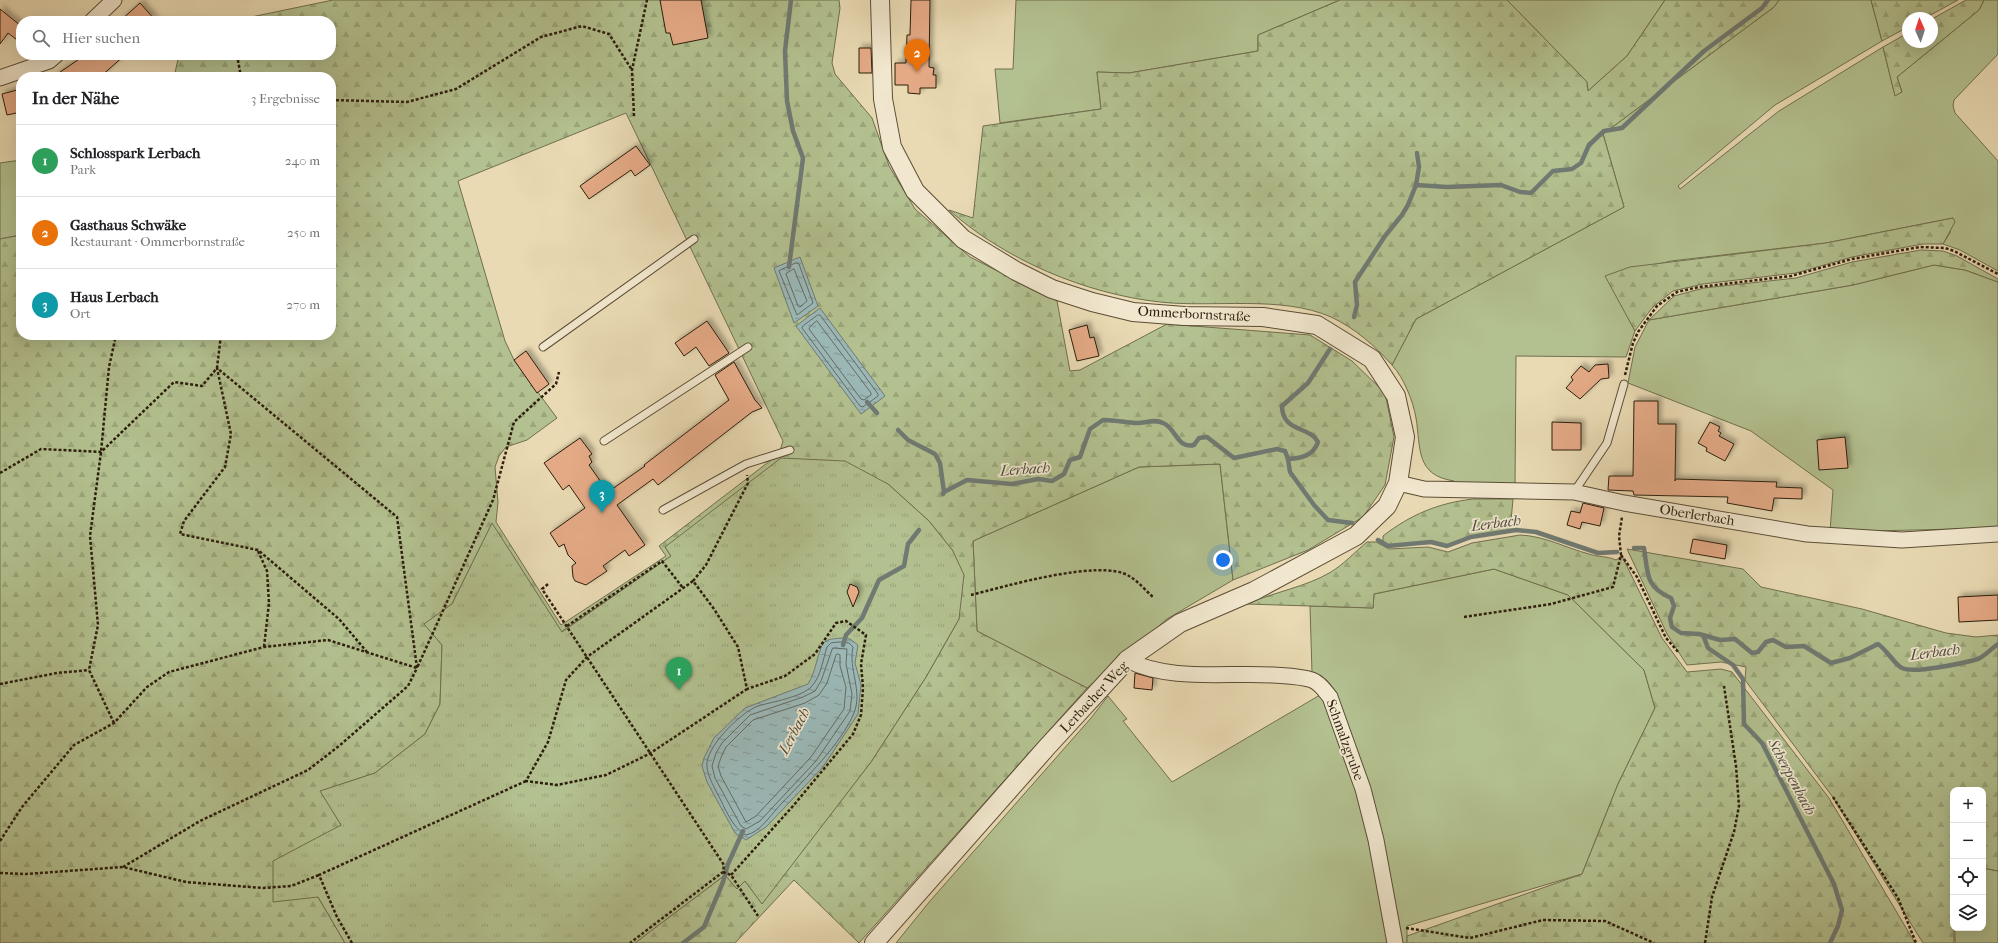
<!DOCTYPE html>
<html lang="de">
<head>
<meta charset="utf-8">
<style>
	:root { --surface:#fff; --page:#f2f2f2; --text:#202124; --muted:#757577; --line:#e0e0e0; --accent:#2563eb }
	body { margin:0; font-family:"IM FELL French Canon",serif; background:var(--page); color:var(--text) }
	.controls { position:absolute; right:12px; bottom:12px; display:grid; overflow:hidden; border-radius:8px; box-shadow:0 4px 16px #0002 }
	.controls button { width:36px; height:36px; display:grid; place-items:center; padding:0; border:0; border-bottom:1px solid var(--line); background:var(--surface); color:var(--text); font:20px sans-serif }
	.compass { position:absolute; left:1902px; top:12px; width:36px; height:36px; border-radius:50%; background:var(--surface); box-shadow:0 4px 16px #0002; rotate:357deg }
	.you { position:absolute; left:1223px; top:560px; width:14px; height:14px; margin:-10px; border:3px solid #fff; border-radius:50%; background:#1a73e8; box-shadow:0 0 0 6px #1a73e833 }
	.badge { display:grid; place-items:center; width:26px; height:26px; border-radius:50%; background:var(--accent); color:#fff; font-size:13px; font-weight:700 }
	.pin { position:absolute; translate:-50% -33px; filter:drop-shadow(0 1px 2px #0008) }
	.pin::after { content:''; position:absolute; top:21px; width:14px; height:12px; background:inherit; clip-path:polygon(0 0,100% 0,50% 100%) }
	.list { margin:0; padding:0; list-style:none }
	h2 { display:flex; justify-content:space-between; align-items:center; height:52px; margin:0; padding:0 16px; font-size:17px }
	h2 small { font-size:13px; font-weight:400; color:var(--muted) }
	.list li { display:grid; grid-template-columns:26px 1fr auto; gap:12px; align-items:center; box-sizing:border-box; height:72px; padding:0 16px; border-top:1px solid var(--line) }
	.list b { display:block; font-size:15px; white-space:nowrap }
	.list p { margin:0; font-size:13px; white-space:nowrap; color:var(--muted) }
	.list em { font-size:13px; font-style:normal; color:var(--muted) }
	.icon { flex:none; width:22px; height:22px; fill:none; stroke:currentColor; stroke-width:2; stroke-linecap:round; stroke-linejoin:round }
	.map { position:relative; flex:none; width:1998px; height:943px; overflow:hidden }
	.search { position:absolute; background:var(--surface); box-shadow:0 4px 16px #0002; left:16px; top:16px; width:320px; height:44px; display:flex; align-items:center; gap:10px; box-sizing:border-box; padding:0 14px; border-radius:16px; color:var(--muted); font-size:15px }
	.panel { position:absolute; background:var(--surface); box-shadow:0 4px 16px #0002; left:16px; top:72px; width:320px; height:268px; border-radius:16px }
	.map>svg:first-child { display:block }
	.green { fill:#b3c08f; stroke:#706f4e }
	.forest { fill:url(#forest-firs); stroke:#706f4e; fill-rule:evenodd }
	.park { fill:url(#park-tufts); stroke:#706f4e }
	.water { fill:url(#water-ripples); stroke:#6f7a73 }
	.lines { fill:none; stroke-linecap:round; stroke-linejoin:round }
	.shore { stroke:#646b62; stroke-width:1 }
	.stream { stroke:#6f7a73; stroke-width:4.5 }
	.building { fill:#e4aa86; stroke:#2c1e0c; filter:url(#shadow) }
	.service-casing { stroke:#5b4d36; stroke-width:9 }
	.minor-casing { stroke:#5b4d36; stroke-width:17 }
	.tertiary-casing { stroke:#5b4d36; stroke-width:20 }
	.path { stroke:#2c1e0c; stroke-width:2.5; stroke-dasharray:3 2; stroke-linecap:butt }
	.service { stroke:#f1e7ce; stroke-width:7 }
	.minor { stroke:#f1e7ce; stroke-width:15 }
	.tertiary { stroke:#f1e7ce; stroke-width:18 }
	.labels { text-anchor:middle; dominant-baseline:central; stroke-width:3.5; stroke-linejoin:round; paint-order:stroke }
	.street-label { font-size:14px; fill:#2c1e0c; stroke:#f1e7ce }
	.water-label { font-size:15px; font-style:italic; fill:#4d4c3f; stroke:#f1e7ce }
</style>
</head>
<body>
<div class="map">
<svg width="1998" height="943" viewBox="0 0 1998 943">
	<defs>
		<pattern id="forest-firs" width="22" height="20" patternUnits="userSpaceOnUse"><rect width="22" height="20" fill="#b3c08f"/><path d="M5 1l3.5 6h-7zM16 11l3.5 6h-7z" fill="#9aa57a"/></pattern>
		<pattern id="park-tufts" width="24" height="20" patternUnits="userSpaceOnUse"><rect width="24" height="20" fill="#b3c08f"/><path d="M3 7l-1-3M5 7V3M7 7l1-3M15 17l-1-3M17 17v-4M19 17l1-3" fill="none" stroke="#9aa57a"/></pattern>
		<pattern id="water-ripples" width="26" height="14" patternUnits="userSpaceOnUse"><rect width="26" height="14" fill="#9bb8b7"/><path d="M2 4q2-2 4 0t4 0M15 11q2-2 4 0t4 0" fill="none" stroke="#7f9593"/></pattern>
		<filter id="shadow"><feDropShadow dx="3.5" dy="-3.5" stdDeviation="2" flood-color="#0004"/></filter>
	</defs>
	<rect width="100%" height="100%" fill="#e9dab3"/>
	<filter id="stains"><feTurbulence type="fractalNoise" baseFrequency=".005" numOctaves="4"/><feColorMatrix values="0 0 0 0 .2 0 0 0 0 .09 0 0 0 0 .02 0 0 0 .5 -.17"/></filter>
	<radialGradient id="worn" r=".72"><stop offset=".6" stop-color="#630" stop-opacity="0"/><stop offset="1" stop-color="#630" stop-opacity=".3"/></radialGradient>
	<!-- green -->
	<g class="green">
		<path d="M1016,0H1340L1258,35V51L1129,73L1097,72L1101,109L1000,123L995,69H1013Z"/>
		<path d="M1507,0H1665L1627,56L1588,91L1587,82Z"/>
		<path d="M1779,0H1871L1882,41L1775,105L1678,186L1680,189L1779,111L1883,47L1895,95L1902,92L1897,77L1979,10L1984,0H1998V54L1954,100L1953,106L1955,113L1998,161V271L1960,250L1943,244L1950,233L1953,218L1826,243L1671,261L1606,276L1635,331L1626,357L1516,356L1515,487H1454V481C1415,475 1421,448 1416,418C1413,401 1404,378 1392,365L1416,319L1624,207L1603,134L1774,7Z"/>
		<path d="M21,160V235L0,239V163Z"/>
		<path d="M1934,265L1965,270L1998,282V528L1830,532L1833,490L1751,431L1628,383L1635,347L1649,320L1853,285Z"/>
		<path d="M1220,464L1233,580L1167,619L1087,688L977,631L973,541L1139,467Z"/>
		<path d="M1494,569L1568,595L1644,670L1655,708L1618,784L1582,874L1407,926V943H1400L1370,793L1312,673L1310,606L1373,608L1374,594Z"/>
		<path d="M1320,695L1327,706L1361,794L1391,943H896L930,901L1091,718L1108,696L1127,719L1123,721L1172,782Z"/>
		<path d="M1983,868L1998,871V943H1955V928H1983Z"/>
	</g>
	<!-- forest -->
	<g class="forest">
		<path d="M333,0H839L840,8L832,63L835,74L872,118L889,166L915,209L970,257L1057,301L1070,371L1080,370L1167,324L1310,335L1352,361L1385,393L1394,437L1385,485L1363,517L1308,550L1233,580L1220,464L1139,467L973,541L977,631L1087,688L859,943L794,880L735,943H635L725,875L745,881L762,903L871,762L926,677L959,619L953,551L929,521L888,484L665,547L671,556L561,632L492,524L452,604L425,624L442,645L440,704L425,734L375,773L321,791L341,825L318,897L345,943H0V239L21,235V335H331V77H174L179,55H331V21H232ZM626,113L783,441L779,454L659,546L666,556L561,625L496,522L498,502L495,467L499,456L506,447L527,440L557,418L514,360L505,341L458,181Z"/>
		<path d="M1340,0H1507L1587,82L1588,91L1627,56L1665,0H1779L1774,7L1603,134L1624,207L1416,319L1392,365C1375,346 1355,328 1331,317C1281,295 1213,308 1160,302C1086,294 1005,260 949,210L973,218L983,126L1101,109L1097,72L1129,73L1258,51V35Z"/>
		<path d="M1871,0H1958L1925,18H1908V27L1882,41Z"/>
		<path d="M1966,0H1984L1979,10L1897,77L1902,92L1895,96L1883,47L1908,33V42H1932V19Z"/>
		<path d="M1953,218L1955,222L1943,244H1923L1852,257L1796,273L1703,284L1673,291L1652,308L1635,331L1605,276L1630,267L1826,243Z"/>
		<path d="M1921,250L1943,251L1957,256L1998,279V282L1965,270L1934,265L1853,285L1649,320L1674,296L1704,288L1796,278L1852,262Z"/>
		<path d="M1473,499H1513L1510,532L1471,537L1449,546L1426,542L1390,547L1381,541H1383V536C1410,515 1438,503 1473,499Z"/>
		<path d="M1520,535C1545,536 1566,548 1589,554C1598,557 1607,556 1616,560L1622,556L1662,638L1687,672L1721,669L1732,672L1829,798L1915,943H1407V936L1582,874L1618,784L1655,708L1644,670L1568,595L1494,569L1374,594L1373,608L1247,604C1274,592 1306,587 1331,572C1344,564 1355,552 1367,542H1376L1389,549L1428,547L1448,552L1472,543Z"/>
		<path d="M1627,549L1743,569L1761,587L1862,609L1946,633L1976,637L1998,635V871L1983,868V790H1953L1954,943H1923L1832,796L1745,680L1746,667L1721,662L1687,665L1667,634Z"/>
	</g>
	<!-- park -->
	<path class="park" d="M781,458L845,461L888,484L929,521L953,551L964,575L959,619L926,677L871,762L762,904L745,881L737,889L725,875L635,943H345L318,897L273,902V861L341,825L320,791L375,773L425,734L440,704L442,645L424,624L452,604L492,523L562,632L671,556L665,547Z"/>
	<!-- water -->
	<g class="water">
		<path d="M800,257L818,306L794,323L774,268Z"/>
		<path d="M820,308L885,396L861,414L796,326Z"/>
		<path d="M841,638L850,639L858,645L855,663L861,685L858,714L823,767L766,827L746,840L735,833L707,782L702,766L704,758L714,738L745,708L808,684C816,672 817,654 823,644C827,638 835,639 841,638Z"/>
	</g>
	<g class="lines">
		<!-- shore -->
		<g class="shore">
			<path d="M796,263L799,264L813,303L797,315L779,271Z"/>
			<path d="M794,269L807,301L800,307L798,306L786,274Z"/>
			<path d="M818,315H820L878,394V396L863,407L860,406L802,328L803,326Z"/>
			<path d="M817,321L871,393V395L864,400L861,399L809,329L810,327Z"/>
			<path d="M841,642L849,643L853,647C848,669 863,691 854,713C841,744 805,779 782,803C771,814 761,832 746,835C731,827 725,807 717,793C713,785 708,776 707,767C704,748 741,712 758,706C771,702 803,697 812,686C821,676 823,659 827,647L831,643Z"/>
			<path d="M833,648L847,649L846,664L852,694L850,711L816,761L760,821L746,829L741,826L715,778L712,766L716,753L722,743L750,715L803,697L815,691L821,681Z"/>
			<path d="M838,654L840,655V666L846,687L844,709L811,757L756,816L746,822L721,776L718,766L722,755L726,747L753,720L805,703L819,695L827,683L836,655Z"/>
		</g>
		<!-- stream -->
		<g class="stream">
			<path d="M1416,185L1419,167L1417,153"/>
			<path d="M789,267L803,158L793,131L787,101L785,51L791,0"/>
			<path d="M1354,317L1357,305L1355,282L1385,236L1402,215L1408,205L1416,185L1447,187L1501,185L1520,192L1531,193L1553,171L1572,169L1581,163L1589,145L1604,131L1622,128L1704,51L1762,8L1768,0"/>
			<path d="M867,402L877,413"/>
			<path d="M898,430L908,440L935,454L940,463L944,492"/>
			<path d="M1288,459C1302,458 1313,456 1318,442C1310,426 1282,432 1282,406L1308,383L1330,349"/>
			<path d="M943,494L944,492L967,480L1012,484L1038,479L1052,481L1064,474L1070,460L1080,457L1090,429L1103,420C1114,420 1124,422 1135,423C1145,424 1154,418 1163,423C1176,428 1177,449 1194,445L1199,438L1207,437L1234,458L1277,449L1285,451L1288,459L1290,472L1314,505L1328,520L1352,523"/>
			<path d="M1378,540L1388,546L1431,542L1447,546L1471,537L1516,530L1536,532L1598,553L1617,552"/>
			<path d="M1634,548H1644C1648,573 1645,587 1671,598L1674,606L1670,618L1672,627L1681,633L1699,634L1720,640L1735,639L1752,653L1758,652L1766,642L1773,640L1786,647L1804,646L1831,663L1850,658L1878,644C1887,650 1895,665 1902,668C1914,674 1964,663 1978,659C1985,656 1992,648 1998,644"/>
			<path d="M1703,635L1708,648L1733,665L1743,679L1744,724L1762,743L1834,884L1842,910L1838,926L1830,943"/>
			<path d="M843,645L846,635L862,618L879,580L904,566L908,544L919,530"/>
			<path d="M683,943L704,927L723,882L728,864L743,831"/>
		</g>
	</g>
	<!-- building -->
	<g class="building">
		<path d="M660,0H701L708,38L673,45L670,33H666Z"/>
		<path d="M911,0H930L929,67L934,68L933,75H936V88H920V94L908,93V85H895V63H906L907,35H910Z"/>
		<path d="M140,3L156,21H120Z"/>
		<path d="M0,9L21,26V43L8,33L0,44Z"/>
		<path d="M859,48H871L872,73H859Z"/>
		<path d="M85,55H125L100,77H53Z"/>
		<path d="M21,89V112L7,115L2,94Z"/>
		<path d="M636,146L650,165L635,176L631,170L589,199L580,186Z"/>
		<path d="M707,321L729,353L709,366L696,347L684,356L675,343Z"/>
		<path d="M1087,325L1090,338L1094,337L1099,356L1077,361L1069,330Z"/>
		<path d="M526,351L549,384L537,393L514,360Z"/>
		<path d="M734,362L755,400L762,408L752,412L658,485L653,479L617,505L645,545L629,556L625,550L603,566L607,571L586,585L575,581L573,577L572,566L576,563L568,555L564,544L559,547L550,533L585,508L569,485L563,490L544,463L580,438L592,454L589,456L592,462L589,465L608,492L645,466L644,465L729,400L715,375Z"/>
		<path d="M1608,364L1609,378L1601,379L1580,399L1566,388L1573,380L1571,377L1581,366L1589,372L1595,365Z"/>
		<path d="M1634,401H1658V424H1676L1675,481L1676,479L1777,482L1776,487L1802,488V499L1774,498L1772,511L1727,503L1728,497L1634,495L1633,491L1608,490L1609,476H1633Z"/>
		<path d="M1552,422L1581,423V450H1552Z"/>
		<path d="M1710,422L1720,427L1718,431L1721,433L1719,436L1734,444L1725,461L1706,451L1707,448L1698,443Z"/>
		<path d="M1845,437L1848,468L1819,470L1817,440Z"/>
		<path d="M1583,503L1604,508L1600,526L1582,522L1580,529L1567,525L1571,511L1580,513Z"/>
		<path d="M1693,539L1727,545L1725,559L1690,553Z"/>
		<path d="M850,584L857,587L859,592L853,607L847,592Z"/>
		<path d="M1998,595V620L1959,622L1958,597Z"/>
		<path d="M1135,673L1153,678L1152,690L1134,688Z"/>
	</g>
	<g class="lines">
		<defs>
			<g id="service">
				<path d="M543,347L694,239"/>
				<path d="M604,441L748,347"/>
				<path d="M1574,492L1607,443L1624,384"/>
				<path d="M663,510L746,464L790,450"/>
			</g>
			<g id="minor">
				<path d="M92,21L114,0"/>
				<path d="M0,78L49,61L56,55"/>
				<path d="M1398,483L1424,489L1574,492L1624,503L1807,534L1902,540L1998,534"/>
				<path d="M1127,660C1171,682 1226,672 1273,675C1286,676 1300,676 1312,680C1320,683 1325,691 1330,697L1363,789L1376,840L1395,943"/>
			</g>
			<path id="tertiary" d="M874,943L1047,747L1127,660L1180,623L1254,591L1356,536L1387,506L1398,483L1405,437L1396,396L1372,359L1317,325L1263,317L1184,316L1133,312L1092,302L1052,289L1016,271L963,239L915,191L892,147L883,99L880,0"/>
		</defs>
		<!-- service casing -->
		<use href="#service" class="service-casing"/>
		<!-- minor casing -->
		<use href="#minor" class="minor-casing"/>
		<!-- tertiary casing -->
		<use href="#tertiary" class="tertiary-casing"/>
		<!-- path -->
		<g class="path">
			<path d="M237,55L241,77"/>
			<path d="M331,100L407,102L456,89L541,37L582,26L609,34L632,70"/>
			<path d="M634,116L632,70L647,0"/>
			<path d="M1625,375L1633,343L1638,332L1657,306L1677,292L1699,287L1791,276L1852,259L1920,247L1945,248L1954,251L1998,274"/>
			<path d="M0,473L41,449L101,452L174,382L202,386L217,368L221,335"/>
			<path d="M258,551L267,571L269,603L264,647"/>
			<path d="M1621,555L1637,577L1666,638L1679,653"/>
			<path d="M693,581L587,657L566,680L548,742L526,781L557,785L606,775L649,754L747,689"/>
			<path d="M548,584L542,589L724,865L723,872L630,943"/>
			<path d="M971,595C1003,587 1101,558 1129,576C1138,581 1146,591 1154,598"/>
			<path d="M1464,617L1551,604L1613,587L1621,555L1619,536L1622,517"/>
			<path d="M567,626L662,561L683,588"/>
			<path d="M0,684L57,673L89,670"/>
			<path d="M114,723L89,670L98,625L90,536L101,452L109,367L116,335"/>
			<path d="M1833,797L1898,898L1916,943"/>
			<path d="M0,841L22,807L74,745L114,723L147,687L169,672L264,647L328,640L417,668L493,500L514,422L556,384L559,372"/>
			<path d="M123,867L200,821L308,770L339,746L408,686L417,668L397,517L217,368L231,434L225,467L184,521L180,534L258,550L339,619L367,652"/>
			<path d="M723,872L731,875L758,916"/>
			<path d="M0,873L26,874L123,867L186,882L263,888L291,886L319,875"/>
			<path d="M731,875L793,806L853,734L861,715L863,688L861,664L866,635L846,621L836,623L815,654L785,676L747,689L738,647L714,609L693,581L706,565L748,483L747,475"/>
			<path d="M1406,928L1470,938L1543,920L1605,921L1654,943"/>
			<path d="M352,943L337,917L319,875L526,781"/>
			<path d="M1705,943L1712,897L1734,832L1739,806L1736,766L1724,686"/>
		</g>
		<!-- service -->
		<use href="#service" class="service"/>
		<!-- minor -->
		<use href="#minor" class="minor"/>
		<!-- tertiary -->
		<use href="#tertiary" class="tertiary"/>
	</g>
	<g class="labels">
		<!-- street labels -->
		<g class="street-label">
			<text transform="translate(1194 314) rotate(3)">Ommerbornstraße</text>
			<text transform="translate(1697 515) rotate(9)">Oberlerbach</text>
			<text transform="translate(1094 697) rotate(-47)">Lerbacher Weg</text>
			<text transform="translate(1345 740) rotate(70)">Schmalzgrube</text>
		</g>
		<!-- water labels -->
		<g class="water-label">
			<text transform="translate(1025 469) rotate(-4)">Lerbach</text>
			<text transform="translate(1496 523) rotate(-7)">Lerbach</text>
			<text transform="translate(1935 652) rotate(-7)">Lerbach</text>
			<text transform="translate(794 731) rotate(-62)">Lerbach</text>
			<text transform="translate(1792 777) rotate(62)">Scherpenbach</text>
		</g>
	</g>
	<rect width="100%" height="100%" filter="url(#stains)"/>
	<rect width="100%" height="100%" fill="url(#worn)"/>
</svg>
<div class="controls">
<button>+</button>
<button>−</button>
<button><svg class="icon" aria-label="locate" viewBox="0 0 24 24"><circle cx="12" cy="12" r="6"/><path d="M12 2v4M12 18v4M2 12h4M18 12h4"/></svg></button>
<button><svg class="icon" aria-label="layers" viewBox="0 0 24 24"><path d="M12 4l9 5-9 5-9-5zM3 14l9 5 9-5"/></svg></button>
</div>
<svg class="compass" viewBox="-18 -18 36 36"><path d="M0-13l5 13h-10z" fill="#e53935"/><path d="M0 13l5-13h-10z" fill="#757577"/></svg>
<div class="you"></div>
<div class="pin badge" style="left:679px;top:690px;background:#2e9e5b">1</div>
<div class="pin badge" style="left:917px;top:72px;background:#e8710a">2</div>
<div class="pin badge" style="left:602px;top:513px;background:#0f9aa8">3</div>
<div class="search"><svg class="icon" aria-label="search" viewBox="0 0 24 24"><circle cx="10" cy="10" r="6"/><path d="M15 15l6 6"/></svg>Hier suchen</div>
<section class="panel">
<h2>In der Nähe<small>3 Ergebnisse</small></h2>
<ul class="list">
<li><span class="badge" style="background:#2e9e5b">1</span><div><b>Schlosspark Lerbach</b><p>Park</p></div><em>240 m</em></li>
<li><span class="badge" style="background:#e8710a">2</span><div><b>Gasthaus Schwäke</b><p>Restaurant · Ommerbornstraße</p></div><em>250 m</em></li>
<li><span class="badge" style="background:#0f9aa8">3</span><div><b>Haus Lerbach</b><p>Ort</p></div><em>270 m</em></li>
</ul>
</section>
</div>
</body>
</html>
